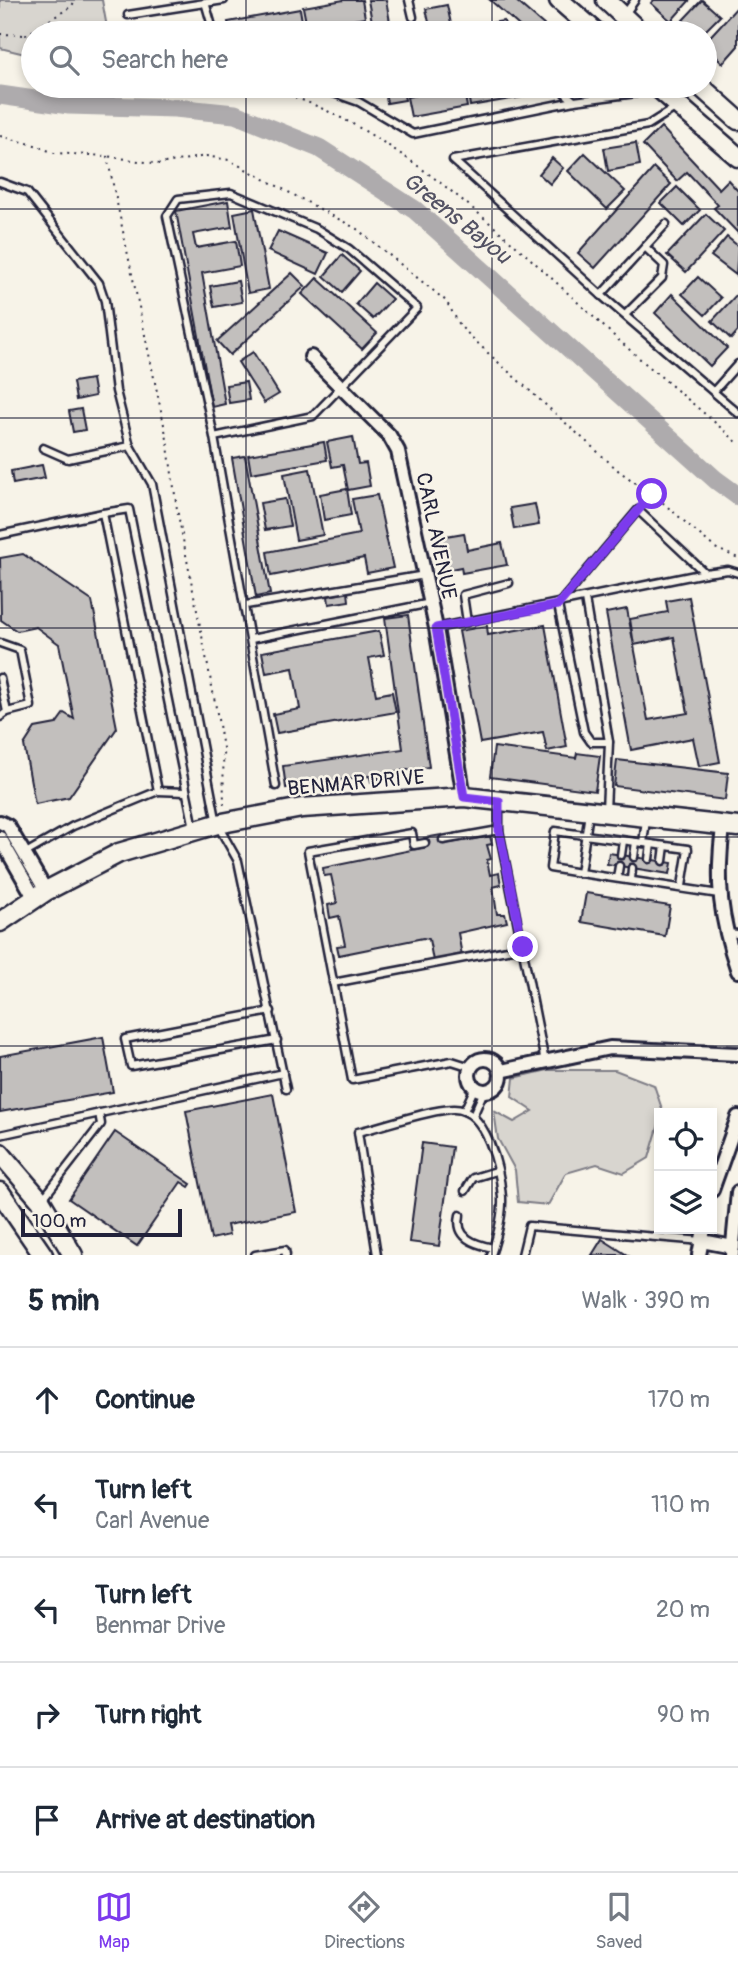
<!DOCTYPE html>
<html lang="en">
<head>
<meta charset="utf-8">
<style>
	:root { --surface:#fff; --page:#f2f2f3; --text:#1f2937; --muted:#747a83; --line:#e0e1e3; --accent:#7c3aed }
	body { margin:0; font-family:Pangolin,sans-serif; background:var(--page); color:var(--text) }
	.controls { position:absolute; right:21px; bottom:21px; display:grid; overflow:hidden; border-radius:0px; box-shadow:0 4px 10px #0003 }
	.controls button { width:63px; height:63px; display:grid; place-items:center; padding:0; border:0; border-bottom:2px solid var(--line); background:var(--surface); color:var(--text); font:35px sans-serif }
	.scale { position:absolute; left:21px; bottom:18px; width:161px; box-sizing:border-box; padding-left:7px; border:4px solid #22223b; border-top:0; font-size:19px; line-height:24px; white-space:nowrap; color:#22223b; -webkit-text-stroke:5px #f7f3e8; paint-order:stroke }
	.stop { position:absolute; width:21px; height:21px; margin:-16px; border:5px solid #7c3aed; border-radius:50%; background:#fff }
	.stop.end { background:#7c3aed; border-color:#fff; box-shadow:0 2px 7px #0008 }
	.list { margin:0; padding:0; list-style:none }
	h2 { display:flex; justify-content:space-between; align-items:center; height:91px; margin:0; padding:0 28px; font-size:30px }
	h2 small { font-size:23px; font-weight:400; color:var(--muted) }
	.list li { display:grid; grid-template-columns:46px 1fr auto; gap:21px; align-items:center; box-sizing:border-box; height:105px; padding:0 28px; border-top:2px solid var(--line) }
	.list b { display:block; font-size:26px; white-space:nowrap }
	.list p { margin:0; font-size:23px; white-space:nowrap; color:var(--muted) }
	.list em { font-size:23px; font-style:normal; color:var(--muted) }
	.icon { flex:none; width:38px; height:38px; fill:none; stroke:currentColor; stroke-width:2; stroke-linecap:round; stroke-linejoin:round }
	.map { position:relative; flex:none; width:738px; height:1255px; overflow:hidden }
	.search { position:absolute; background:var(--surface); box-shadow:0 4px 10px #0003; left:21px; right:21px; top:21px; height:77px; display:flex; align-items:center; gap:18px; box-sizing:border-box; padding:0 24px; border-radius:38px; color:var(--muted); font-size:26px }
	.sheet { height:616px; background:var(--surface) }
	nav { display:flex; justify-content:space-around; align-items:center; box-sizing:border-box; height:98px; border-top:2px solid var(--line); background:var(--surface); font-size:19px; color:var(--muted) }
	nav a { display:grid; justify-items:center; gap:4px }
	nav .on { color:var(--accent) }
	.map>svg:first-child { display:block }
	.green { fill:#d8d5cf; stroke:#7d7c85; stroke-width:2 }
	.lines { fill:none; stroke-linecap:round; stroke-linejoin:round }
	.river { stroke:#aeabad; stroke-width:19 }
	.building { fill:#c2bfbd; stroke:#22223b; stroke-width:2 }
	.lane-casing { stroke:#22223b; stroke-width:11 }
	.street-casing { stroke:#22223b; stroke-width:18 }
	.secondary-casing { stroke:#22223b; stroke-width:23 }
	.path { stroke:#22223b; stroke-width:2; stroke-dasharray:2 5; stroke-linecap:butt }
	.lane { stroke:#f7f3e8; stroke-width:6 }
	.street { stroke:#f7f3e8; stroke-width:12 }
	.secondary { stroke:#f7f3e8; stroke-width:18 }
	.route { stroke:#7c3aed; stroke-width:9 }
	.grid { fill:none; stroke:#22223b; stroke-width:2; stroke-opacity:0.55 }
	.labels { text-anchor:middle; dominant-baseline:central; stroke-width:5; stroke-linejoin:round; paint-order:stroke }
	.street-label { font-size:21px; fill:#22223b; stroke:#f7f3e8 }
	.water-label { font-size:23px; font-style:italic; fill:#535263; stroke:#f7f3e8 }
</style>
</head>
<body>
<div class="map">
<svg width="738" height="1255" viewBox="0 0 738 1255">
	<rect width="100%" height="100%" fill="#f7f3e8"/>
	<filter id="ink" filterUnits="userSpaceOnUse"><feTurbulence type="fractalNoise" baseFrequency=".0143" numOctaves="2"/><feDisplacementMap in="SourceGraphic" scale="14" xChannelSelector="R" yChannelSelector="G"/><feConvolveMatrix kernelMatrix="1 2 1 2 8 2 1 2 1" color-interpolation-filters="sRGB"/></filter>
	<g filter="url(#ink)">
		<!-- green -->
		<g class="green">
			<path d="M0,0H102L108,33H33V56L0,48Z"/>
			<path d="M548,1070H615L654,1085L663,1112L659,1113V1124L649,1158L624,1173L597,1164L566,1173L548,1205L518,1202L515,1170L498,1139L494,1111L514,1122L533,1111L512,1097L514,1078Z"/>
		</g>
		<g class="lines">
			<!-- river -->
			<path class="river" d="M0,95L69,105L175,108L235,114L319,148L415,210L716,480L738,496"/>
		</g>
		<!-- building -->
		<g class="building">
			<path d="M344,0H362L365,18L307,28L303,7Z"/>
			<path d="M368,0H386L392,33H374Z"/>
			<path d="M490,0H515L553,33H527Z"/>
			<path d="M654,0H690L671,21L651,3Z"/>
			<path d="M702,0L720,16L703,33H697L683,20Z"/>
			<path d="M447,5L451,24L430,27L426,9Z"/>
			<path d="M738,6V46L723,63L705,46V42Z"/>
			<path d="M300,9L303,27L269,33H230L228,22Z"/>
			<path d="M504,21L507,33H429Z"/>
			<path d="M192,24L193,33H137Z"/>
			<path d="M384,86H402L405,100L387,103Z"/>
			<path d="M463,86L467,107L411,117L407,97Z"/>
			<path d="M467,86H521L523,97L470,106Z"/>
			<path d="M661,127L719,189L728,180L738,191V233L714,208L718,205L687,172L677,181L643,145Z"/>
			<path d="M636,143L640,165L608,171L604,148Z"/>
			<path d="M585,153L625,191L607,209L568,171Z"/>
			<path d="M552,158L563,168L550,184L539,174Z"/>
			<path d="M654,168L671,184L595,268L578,253Z"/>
			<path d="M677,187L700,210L684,226L661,203Z"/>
			<path d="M228,201L232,227L193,234L196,248L236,241L240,266L202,273L225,404L212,407L176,211Z"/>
			<path d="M254,209L269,289L248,293L234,213Z"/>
			<path d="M706,214L724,231L686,272L667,255Z"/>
			<path d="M278,231L328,253L318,274L268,251Z"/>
			<path d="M727,237L738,246L736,275L711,256Z"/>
			<path d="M342,255L360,271L342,292L324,276Z"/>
			<path d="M292,273L305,286L230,355L217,341Z"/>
			<path d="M698,277L721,298L705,315L682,294Z"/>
			<path d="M317,278L377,333L362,349L302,294Z"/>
			<path d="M238,281L242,302L214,307L210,286Z"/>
			<path d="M374,283L392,299L373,319L356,304Z"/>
			<path d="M738,293V331L731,339L712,321Z"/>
			<path d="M672,294L727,348L710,366L655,313Z"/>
			<path d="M253,352L279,394L264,403L238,362Z"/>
			<path d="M92,379L95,396L76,400L73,382Z"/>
			<path d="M246,382L249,400L229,403L226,385Z"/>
			<path d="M81,409L85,430L73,432L69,411Z"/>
			<path d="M353,437L358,464L366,463L370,486L348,490L343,465L332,467L327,442Z"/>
			<path d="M324,442L327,460L251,473L248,455Z"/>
			<path d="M245,456L270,594L256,597L232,458Z"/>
			<path d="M42,465L45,478L13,484L11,471Z"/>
			<path d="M310,469L323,535L296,540L284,474Z"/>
			<path d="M347,489L351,515L324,520L320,494Z"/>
			<path d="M377,495L393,568L367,573L364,558L271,576L267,552L359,534L352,499Z"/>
			<path d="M285,499L290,526L265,530L260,503Z"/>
			<path d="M535,504L539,525L514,529L510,508Z"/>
			<path d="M464,533L467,550L502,543L507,565L462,573L461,567L446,570L440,537Z"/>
			<path d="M23,554L92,601L117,728L69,797L35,804L24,745L35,728L56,724L64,713L74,719L59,644L36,627L17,631L1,620L0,558Z"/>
			<path d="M348,592L349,601L329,604L328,596Z"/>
			<path d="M689,597L720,762L699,766L693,738L631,750L606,613L627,609L648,720L688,713L674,637L634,645L630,619L668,612L666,601Z"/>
			<path d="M408,615L429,767L378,774L379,781L371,782L370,776L286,788L283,766L403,749L385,618Z"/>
			<path d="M545,625L567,747L547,751L543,732L480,743L459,631L487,626L488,635Z"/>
			<path d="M379,631L384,655L369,658L376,695L392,692L396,712L277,733L273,714L300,709L293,668L266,673L262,652Z"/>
			<path d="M494,747L576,758L577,753L600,756L595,791L490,777Z"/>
			<path d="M617,760L728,773L725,800L614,786Z"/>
			<path d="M442,835L444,844L490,836L492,844L487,845L491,859L487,860L490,875L499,873L501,885L493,887L497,914H505L507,922L458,933L462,956L433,961L429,939L423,938L339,955L337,946L345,945L339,916L330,918L328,905L337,903L331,875L324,876L323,868L426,847L424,838Z"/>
			<path d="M609,853L672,863L670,874L607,864Z"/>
			<path d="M586,893L670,906L665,936L581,922Z"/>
			<path d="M103,1037L113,1092L0,1112V1056Z"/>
			<path d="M273,1094L296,1212L227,1225L229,1235L211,1239L186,1111Z"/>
			<path d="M115,1132L191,1184L189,1187L181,1182L137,1246L69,1199Z"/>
			<path d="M422,1143L452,1147L439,1246L409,1242Z"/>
			<path d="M602,1239L627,1255H592Z"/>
		</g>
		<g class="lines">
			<defs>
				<g id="lane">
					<path d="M409,0L413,17"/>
					<path d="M205,2L214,33"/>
					<path d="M625,14L635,0"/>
					<path d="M128,15L224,0"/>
					<path d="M314,86L359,102L413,134L574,101L636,93L646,86"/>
					<path d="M557,86L574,101"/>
					<path d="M678,106L648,125L453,160L601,295L738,413"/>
					<path d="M0,182L27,192L99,283L105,301L116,391L130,446L152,484L217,824L238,861L286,1089"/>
					<path d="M601,295L666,224"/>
					<path d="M625,315L662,278L664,265L645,247"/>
					<path d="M714,391L738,364"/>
					<path d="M214,437L313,416L417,308L349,249L317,229L231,193L178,199L167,216L214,437L276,786"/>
					<path d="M43,448L68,459L130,446"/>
					<path d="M0,535L103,513"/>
					<path d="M585,599L609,742H591L584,732L558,605L638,510L705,573L728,570L738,573"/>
					<path d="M246,605L425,575"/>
					<path d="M467,622L463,595L509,583"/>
					<path d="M436,628L705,573"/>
					<path d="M251,639L431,603"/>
					<path d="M0,643L20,650L31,706L7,712L0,717"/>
					<path d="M0,678L7,712"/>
					<path d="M158,791L185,792"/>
					<path d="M499,802V830L545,1062"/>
					<path d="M606,811L609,742"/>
					<path d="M589,813L580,873L719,894"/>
					<path d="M443,840L499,830"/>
					<path d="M425,843L414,845L412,833L308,851L352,1080L452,1061L471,1067"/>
					<path d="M643,843L646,820"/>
					<path d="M24,854L73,826L158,791L103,513L129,509L194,828"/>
					<path d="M621,855L623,841"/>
					<path d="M634,857L636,842"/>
					<path d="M649,859L651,844"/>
					<path d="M663,861L665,846"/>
					<path d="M580,873L550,868L555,831L688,849L682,886"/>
					<path d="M617,878L619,866"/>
					<path d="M631,880L632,868"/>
					<path d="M726,933L738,934"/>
					<path d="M333,983L523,947"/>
					<path d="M271,1011L125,1039L131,1066L277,1040"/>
					<path d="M464,1111L475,1087"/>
					<path d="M473,1116L484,1091"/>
					<path d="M0,1135L283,1073"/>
					<path d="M465,1191L473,1178L496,1171"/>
					<path d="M42,1200L101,1124L99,1113"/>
					<path d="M460,1215C455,1238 474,1244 493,1248"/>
					<path d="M255,1255L285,1250L286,1255"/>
					<path d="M377,1255L358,1132C384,1126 427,1110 453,1109C487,1108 500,1170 502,1197C503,1216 497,1237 491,1255"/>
					<path d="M522,1255L529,1226L702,1241"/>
				</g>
				<g id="street">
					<path d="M311,357L389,435L398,451L436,628L464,797"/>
					<path d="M0,822L8,826L46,891"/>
					<path d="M723,827C716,882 720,918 738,971"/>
					<path d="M0,838L34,897"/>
					<circle cx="485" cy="1075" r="16"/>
					<path d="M501,1071L610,1048L738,1054"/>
					<path d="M712,1190L738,1117"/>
					<path d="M702,1241L733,1247"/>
					<path d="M699,1255L704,1229"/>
					<path d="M732,1255L738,1192"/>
				</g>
				<g id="secondary">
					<path d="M559,0L597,33"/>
					<path d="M606,0L641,33"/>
					<path d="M656,86L738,157"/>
					<path d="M700,86L738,120"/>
					<path d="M0,922L46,891L119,853L217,824L302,808L464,797L738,827"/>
					<path d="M0,1153L41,1201L73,1255"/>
					<path d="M0,1192L43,1255"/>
				</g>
			</defs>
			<!-- lane casing -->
			<use href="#lane" class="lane-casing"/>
			<!-- street casing -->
			<use href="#street" class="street-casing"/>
			<!-- secondary casing -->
			<use href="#secondary" class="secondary-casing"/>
			<!-- path -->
			<g class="path">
				<path d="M0,34L25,35"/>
				<path d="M33,37L26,35L72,6L75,0"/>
				<path d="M255,86C384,112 519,249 613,335C654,372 697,406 738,443"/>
				<path d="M0,136L35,145L54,153L106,156L159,164L206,156L229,160L357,229L446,301L461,327L489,354L619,471L662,502L715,548L738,558"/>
				<path d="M107,156L167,439L177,509L215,702L223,748L224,807"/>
				<path d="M643,504L651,495"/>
			</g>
			<!-- lane -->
			<use href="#lane" class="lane"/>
			<!-- street -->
			<use href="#street" class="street"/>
			<!-- secondary -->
			<use href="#secondary" class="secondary"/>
		</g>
	</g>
	<g class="lines" filter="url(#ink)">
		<!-- route -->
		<path class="route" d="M523,947L499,830V801L464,797L436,628L558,605L652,494"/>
	</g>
	<!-- grid -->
	<path class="grid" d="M246,0V33M492,0V33M246,86V1255M492,86V1255M0,209H738M0,418H738M0,628H738M0,837H738M0,1046H738"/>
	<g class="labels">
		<!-- street labels -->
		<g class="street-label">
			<text transform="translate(436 536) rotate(78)">CARL AVENUE</text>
			<text transform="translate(356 783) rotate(-5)">BENMAR DRIVE</text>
		</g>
		<!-- water labels -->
		<g class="water-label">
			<text transform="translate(457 218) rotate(39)">Greens Bayou</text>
		</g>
	</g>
</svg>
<div class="controls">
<button><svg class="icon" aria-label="locate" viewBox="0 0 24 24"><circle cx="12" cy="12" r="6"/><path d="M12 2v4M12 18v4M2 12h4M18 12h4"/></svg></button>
<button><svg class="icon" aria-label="layers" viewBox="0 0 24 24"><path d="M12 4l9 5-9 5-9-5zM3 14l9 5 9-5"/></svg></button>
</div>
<div class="scale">100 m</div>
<div class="stop" style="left:652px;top:494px"></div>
<div class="stop end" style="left:523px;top:947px"></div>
<div class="search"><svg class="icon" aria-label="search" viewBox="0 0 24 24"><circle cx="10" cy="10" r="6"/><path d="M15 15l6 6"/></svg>Search here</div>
</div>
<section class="sheet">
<h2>5 min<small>Walk · 390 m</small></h2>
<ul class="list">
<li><svg class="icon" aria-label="ahead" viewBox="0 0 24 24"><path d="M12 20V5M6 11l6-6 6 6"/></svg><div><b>Continue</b></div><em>170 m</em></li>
<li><svg class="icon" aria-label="left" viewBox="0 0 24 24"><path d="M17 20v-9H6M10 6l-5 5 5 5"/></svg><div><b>Turn left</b><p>Carl Avenue</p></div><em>110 m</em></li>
<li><svg class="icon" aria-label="left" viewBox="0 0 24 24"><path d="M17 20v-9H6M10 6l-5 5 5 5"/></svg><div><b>Turn left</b><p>Benmar Drive</p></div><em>20 m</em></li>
<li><svg class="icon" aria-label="right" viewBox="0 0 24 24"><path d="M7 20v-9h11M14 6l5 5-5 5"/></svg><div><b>Turn right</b></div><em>90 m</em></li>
<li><svg class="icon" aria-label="arrive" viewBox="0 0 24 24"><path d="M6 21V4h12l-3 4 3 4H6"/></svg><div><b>Arrive at destination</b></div></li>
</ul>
</section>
<nav>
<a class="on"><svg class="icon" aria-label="map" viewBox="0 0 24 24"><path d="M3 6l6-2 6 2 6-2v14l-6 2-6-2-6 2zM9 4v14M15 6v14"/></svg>Map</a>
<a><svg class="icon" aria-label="directions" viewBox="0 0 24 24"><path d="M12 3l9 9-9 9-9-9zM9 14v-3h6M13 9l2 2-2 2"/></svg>Directions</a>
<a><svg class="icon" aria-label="saved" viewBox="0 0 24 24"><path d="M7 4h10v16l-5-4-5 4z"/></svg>Saved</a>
</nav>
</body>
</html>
